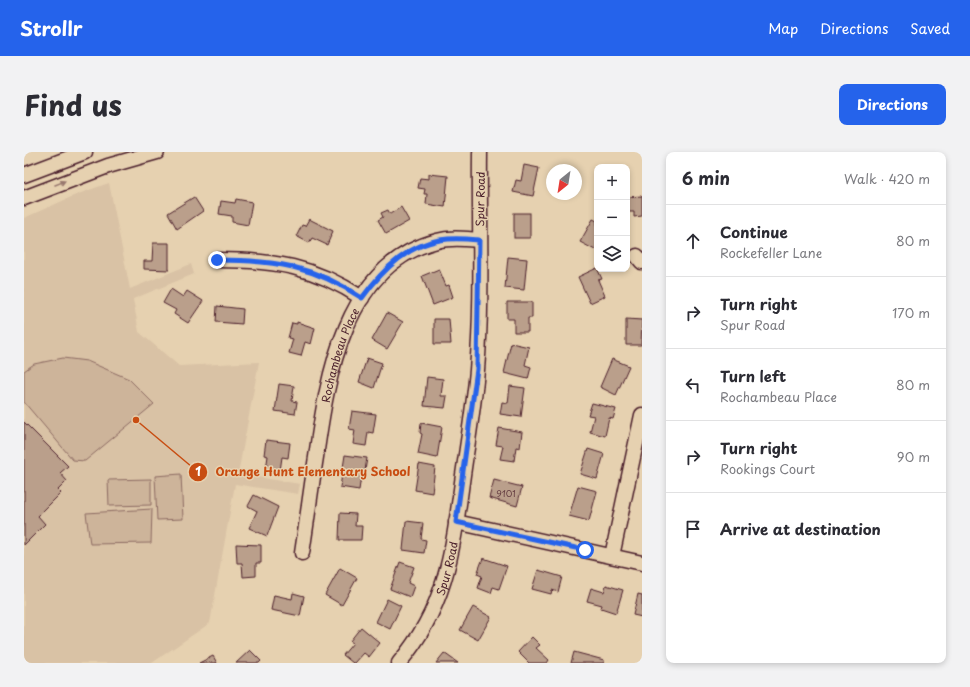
<!DOCTYPE html>
<html lang="en">
<head>
<meta charset="utf-8">
<style>
	:root { --surface:#fff; --page:#f2f2f3; --text:#2b2b33; --muted:#7c7c81; --line:#e1e1e2; --accent:#2563eb }
	body { margin:0; font-family:"Playpen Sans",sans-serif; background:var(--page); color:var(--text) }
	.controls { position:absolute; right:12px; top:12px; display:grid; overflow:hidden; border-radius:8px; box-shadow:0 2px 6px #0003 }
	.controls button { width:36px; height:36px; display:grid; place-items:center; padding:0; border:0; border-bottom:1px solid var(--line); background:var(--surface); color:var(--text); font:20px sans-serif }
	.compass { position:absolute; left:522px; top:12px; width:36px; height:36px; border-radius:50%; background:var(--surface); box-shadow:0 2px 6px #0003; rotate:210deg }
	.stop { position:absolute; width:12px; height:12px; margin:-9px; border:3px solid #2563eb; border-radius:50%; background:#fff }
	.stop.end { background:#2563eb; border-color:#fff; box-shadow:0 1px 4px #0008 }
	.list { margin:0; padding:0; list-style:none }
	h2 { display:flex; justify-content:space-between; align-items:center; height:52px; margin:0; padding:0 16px; font-size:17px }
	h2 small { font-size:13px; font-weight:400; color:var(--muted) }
	.list li { display:grid; grid-template-columns:26px 1fr auto; gap:12px; align-items:center; box-sizing:border-box; height:72px; padding:0 16px; border-top:1px solid var(--line) }
	.list b { display:block; font-size:15px; white-space:nowrap }
	.list p { margin:0; font-size:13px; white-space:nowrap; color:var(--muted) }
	.list em { font-size:13px; font-style:normal; color:var(--muted) }
	.icon { flex:none; width:22px; height:22px; fill:none; stroke:currentColor; stroke-width:2; stroke-linecap:round; stroke-linejoin:round }
	.map { position:relative; flex:none; width:618px; height:511px; overflow:hidden; border-radius:8px }
	header { display:flex; align-items:center; gap:24px; box-sizing:border-box; height:56px; padding:0 20px; background:var(--accent); color:#fff }
	header strong { font-size:19px }
	nav { display:flex; gap:22px; margin-inline-start:auto; font-size:14px }
	.intro { display:flex; align-items:center; justify-content:space-between; box-sizing:border-box; height:96px; padding:0 24px }
	h1 { margin:0; font-size:28px }
	.button { padding:10px 18px; border-radius:8px; background:var(--accent); color:#fff; font-size:14px; font-weight:700 }
	main { display:flex; gap:24px; padding:0 24px }
	aside { flex:1; background:var(--surface); border-radius:8px; box-shadow:0 2px 6px #0003 }
	.map>svg:first-child { display:block }
	.built { fill:#d9c2a5 }
	.green { fill:#cdb49a; stroke:#8c6a62 }
	.building { fill:#ba9f8b; stroke:#4a1f2b }
	.lines { fill:none; stroke-linecap:round; stroke-linejoin:round }
	.minor-casing { stroke:#4a1f2b; stroke-width:17 }
	.minor { stroke:#e6d1b0; stroke-width:14 }
	.oneway { fill:#98786e }
	.route { stroke:#2563eb; stroke-width:5 }
	.labels { text-anchor:middle; dominant-baseline:central; stroke-width:3; stroke-linejoin:round; paint-order:stroke }
	.number-label { font-size:9px; fill:#663f43 }
	.street-label { font-size:11px; fill:#4a1f2b; stroke:#e6d1b0 }
	.leader { fill:none; stroke:#c84d12; stroke-width:1.5 }
	.callout-dot { fill:#c84d12; stroke:#e6d1b0; stroke-width:1.5 }
	.mark-label { font-size:12px; text-anchor:middle; font-weight:bold; fill:#fff }
	.callout-label { font-size:12px; text-anchor:middle; font-weight:bold; fill:#c84d12; stroke:#e6d1b0; stroke-width:3; stroke-linejoin:round; paint-order:stroke }
</style>
</head>
<body>
<header>
<strong>Strollr</strong>
<nav><a>Map</a><a>Directions</a><a>Saved</a></nav>
</header>
<div class="intro"><h1>Find us</h1><a class="button">Directions</a></div>
<main>
<div class="map">
<svg width="618" height="511" viewBox="0 0 618 511">
	<rect width="100%" height="100%" fill="#e6d1b0"/>
	<filter id="ink" filterUnits="userSpaceOnUse"><feTurbulence type="fractalNoise" baseFrequency=".025" numOctaves="2"/><feDisplacementMap in="SourceGraphic" scale="8" xChannelSelector="R" yChannelSelector="G"/><feConvolveMatrix kernelMatrix="1 2 1 2 8 2 1 2 1" color-interpolation-filters="sRGB"/></filter>
	<g filter="url(#ink)">
		<!-- built -->
		<path class="built" d="M85,31L106,137L167,112L170,122L109,147L115,180L155,214L235,210L214,322L276,332L274,342L211,332L186,471L128,511H0V66L54,42Z"/>
		<!-- green -->
		<g class="green">
			<path d="M39,206L63,209L105,227L130,252L61,309L49,308L0,250V219L10,212Z"/>
			<path d="M157,322L159,367L133,368L131,324Z"/>
			<path d="M127,327V353L85,354L84,328Z"/>
			<path d="M128,357L127,391L66,392L62,361Z"/>
		</g>
		<!-- building -->
		<g class="building">
			<path d="M500,13L515,16L509,44L489,40L492,28L497,29Z"/>
			<path d="M405,22L424,24L421,55L402,52L403,42H400L401,37L394,36L396,26L405,27Z"/>
			<path d="M618,44V64L610,65V60H603V45Z"/>
			<path d="M170,45L179,59L153,77L144,61Z"/>
			<path d="M212,47L228,50L224,73L208,70V64L195,62L197,49L211,51Z"/>
			<path d="M377,55L385,69L362,82L354,68L359,65L357,61L364,58L366,62Z"/>
			<rect x="490" y="61" width="16" height="25"/>
			<path d="M285,67L309,79L303,93L288,86L285,91L274,85L273,83L278,73L281,74Z"/>
			<path d="M569,67L573,69V94L571,98L556,90Z"/>
			<path d="M129,91H145V118L120,117V109H128Z"/>
			<path d="M484,105L503,107L500,138L481,136Z"/>
			<path d="M573,116L578,127L574,128L581,144L566,151L554,125Z"/>
			<path d="M415,117L422,134L425,133L429,145L409,153L398,124Z"/>
			<path d="M147,137L159,145L163,139L179,149L164,171L150,162L152,158L139,151Z"/>
			<path d="M483,150H508V166H504V180H490V167H483Z"/>
			<path d="M193,154L219,157L218,172L192,170Z"/>
			<path d="M363,161L379,170L363,197L348,188Z"/>
			<path d="M410,167H425L427,192H410Z"/>
			<path d="M602,167L618,168L617,193H602Z"/>
			<path d="M273,170L291,176L287,192L281,190L277,204L265,201L269,187L264,186L268,171L273,172Z"/>
			<path d="M487,191L505,195L501,213L507,215L504,227L480,221Z"/>
			<path d="M343,206L358,211L350,236L335,230Z"/>
			<path d="M588,207L605,214L592,243L576,235Z"/>
			<path d="M403,225L419,227L417,244H423L421,256L400,254Z"/>
			<path d="M255,232L270,234L268,249L273,250L271,262L251,259Z"/>
			<path d="M486,234L501,236L497,265L476,262L478,250L484,251Z"/>
			<path d="M568,251L592,257L589,267L585,266L581,284L566,280L570,264L564,263Z"/>
			<path d="M328,259L352,262L349,281L344,280L342,294L329,292L331,278L325,277Z"/>
			<path d="M0,270L44,314L36,321L43,329L34,338L37,341L14,364L21,372L0,393Z"/>
			<path d="M397,271L418,275L413,306L394,302L398,282L396,281Z"/>
			<path d="M475,276L498,280L496,296L492,295L490,309L476,307L479,294L472,293Z"/>
			<path d="M242,288L266,291L264,306L258,305L256,319L242,317L244,304L240,303Z"/>
			<path d="M564,297L580,302L573,327L556,322Z"/>
			<path d="M321,303L343,306L341,319L338,318L335,338L316,335Z"/>
			<path d="M395,312L411,315L408,341L391,338Z"/>
			<path d="M470,328L498,335L493,354L465,346Z"/>
			<path d="M554,334L573,339L565,369L545,364Z"/>
			<path d="M230,343L254,355L243,384L225,376L233,359L224,354Z"/>
			<path d="M316,361L332,362L331,374H338L337,388H315Z"/>
			<path d="M382,369L399,371L397,387L402,388L400,401L379,398Z"/>
			<path d="M212,392L237,393V411H232V424L219,425L218,411H213Z"/>
			<path d="M459,406L483,414L475,437L469,435L467,441L454,436L458,424L453,422Z"/>
			<path d="M376,410L390,415L384,431L390,434L386,445L366,437Z"/>
			<path d="M316,416L333,426L318,453L301,443Z"/>
			<path d="M514,418L538,425L534,440L528,438L527,442L508,437Z"/>
			<path d="M582,433L599,438L592,461L577,456L578,453L563,449L567,436L580,440Z"/>
			<path d="M269,441L280,444L276,464L247,458L250,443L268,447Z"/>
			<path d="M614,442L618,443V465L609,463Z"/>
			<path d="M363,447L377,454L366,477L352,470Z"/>
			<path d="M449,455L467,465L454,488L436,478Z"/>
			<path d="M337,475L356,491L345,505L340,501L331,511H329L319,503L329,491L326,489Z"/>
			<path d="M508,485L516,493L512,496L525,508L523,511H505L494,500Z"/>
			<path d="M226,498L237,509L235,511H212Z"/>
			<path d="M550,500L580,508V511H547Z"/>
			<path d="M420,501L434,511H412Z"/>
			<path d="M189,504L193,511H175Z"/>
		</g>
		<g class="lines">
			<defs>
				<g id="minor">
					<path d="M0,23L61,0"/>
					<path d="M0,46L84,14L133,0"/>
					<path d="M613,104L618,110"/>
					<path d="M193,108C250,108 290,114 338,146"/>
					<path d="M432,370L618,411"/>
					<path id="s1" d="M278,401C283,369 287,337 292,305C303,225 321,112 413,89C427,85 441,87 455,88"/>
					<path d="M588,404L618,263"/>
					<path id="s2" d="M375,511C424,453 429,395 439,323C444,288 450,253 453,218C459,146 455,72 456,0"/>
				</g>
			</defs>
			<!-- minor casing -->
			<use href="#minor" class="minor-casing"/>
			<!-- minor -->
			<use href="#minor" class="minor"/>
		</g>
		<!-- one-way arrows -->
		<defs><path id="oneway-solid" d="M-6-.8H1V-3.2L6.5 0L1 3.2V.8H-6Z"/></defs>
		<use class="oneway" href="#oneway-solid" transform="translate(36 31) rotate(-22)"/>
	</g>
	<g class="lines" filter="url(#ink)">
		<!-- route -->
		<path class="route" d="M193,108C250,108 290,114 338,146C359,117 386,90 424,87C434,86 445,87 455,88L453,217L432,370L561,398"/>
	</g>
	<g class="labels">
		<!-- number labels -->
		<g class="number-label">
			<text x="482" y="341">9101</text>
		</g>
		<!-- street labels -->
		<g class="street-label">
			<text transform="translate(456 47) rotate(-89)">Spur Road</text>
			<text stroke="none"><textPath href="#s1" startOffset="202">Rochambeau Place</textPath></text>
			<text stroke="none"><textPath href="#s2" startOffset="107">Spur Road</textPath></text>
		</g>
	</g>
	<!-- callouts -->
	<path class="leader" d="M112 268L174 320"/>
	<g class="callout-dot">
		<circle cx="112" cy="268" r="4"/>
		<circle cx="174" cy="320" r="10"/>
	</g>
	<g class="mark-label">
		<text x="174" y="324">1</text>
	</g>
	<g class="callout-label">
		<text x="289" y="324">Orange Hunt Elementary School</text>
	</g>
</svg>
<div class="controls">
<button>+</button>
<button>−</button>
<button><svg class="icon" aria-label="layers" viewBox="0 0 24 24"><path d="M12 4l9 5-9 5-9-5zM3 14l9 5 9-5"/></svg></button>
</div>
<svg class="compass" viewBox="-18 -18 36 36"><path d="M0-13l5 13h-10z" fill="#e53935"/><path d="M0 13l5-13h-10z" fill="#7c7c81"/></svg>
<div class="stop" style="left:561px;top:398px"></div>
<div class="stop end" style="left:193px;top:108px"></div>
</div>
<aside>
<h2>6 min<small>Walk · 420 m</small></h2>
<ul class="list">
<li><svg class="icon" aria-label="ahead" viewBox="0 0 24 24"><path d="M12 20V5M6 11l6-6 6 6"/></svg><div><b>Continue</b><p>Rockefeller Lane</p></div><em>80 m</em></li>
<li><svg class="icon" aria-label="right" viewBox="0 0 24 24"><path d="M7 20v-9h11M14 6l5 5-5 5"/></svg><div><b>Turn right</b><p>Spur Road</p></div><em>170 m</em></li>
<li><svg class="icon" aria-label="left" viewBox="0 0 24 24"><path d="M17 20v-9H6M10 6l-5 5 5 5"/></svg><div><b>Turn left</b><p>Rochambeau Place</p></div><em>80 m</em></li>
<li><svg class="icon" aria-label="right" viewBox="0 0 24 24"><path d="M7 20v-9h11M14 6l5 5-5 5"/></svg><div><b>Turn right</b><p>Rookings Court</p></div><em>90 m</em></li>
<li><svg class="icon" aria-label="arrive" viewBox="0 0 24 24"><path d="M6 21V4h12l-3 4 3 4H6"/></svg><div><b>Arrive at destination</b></div></li>
</ul>
</aside>
</main>
</body>
</html>
